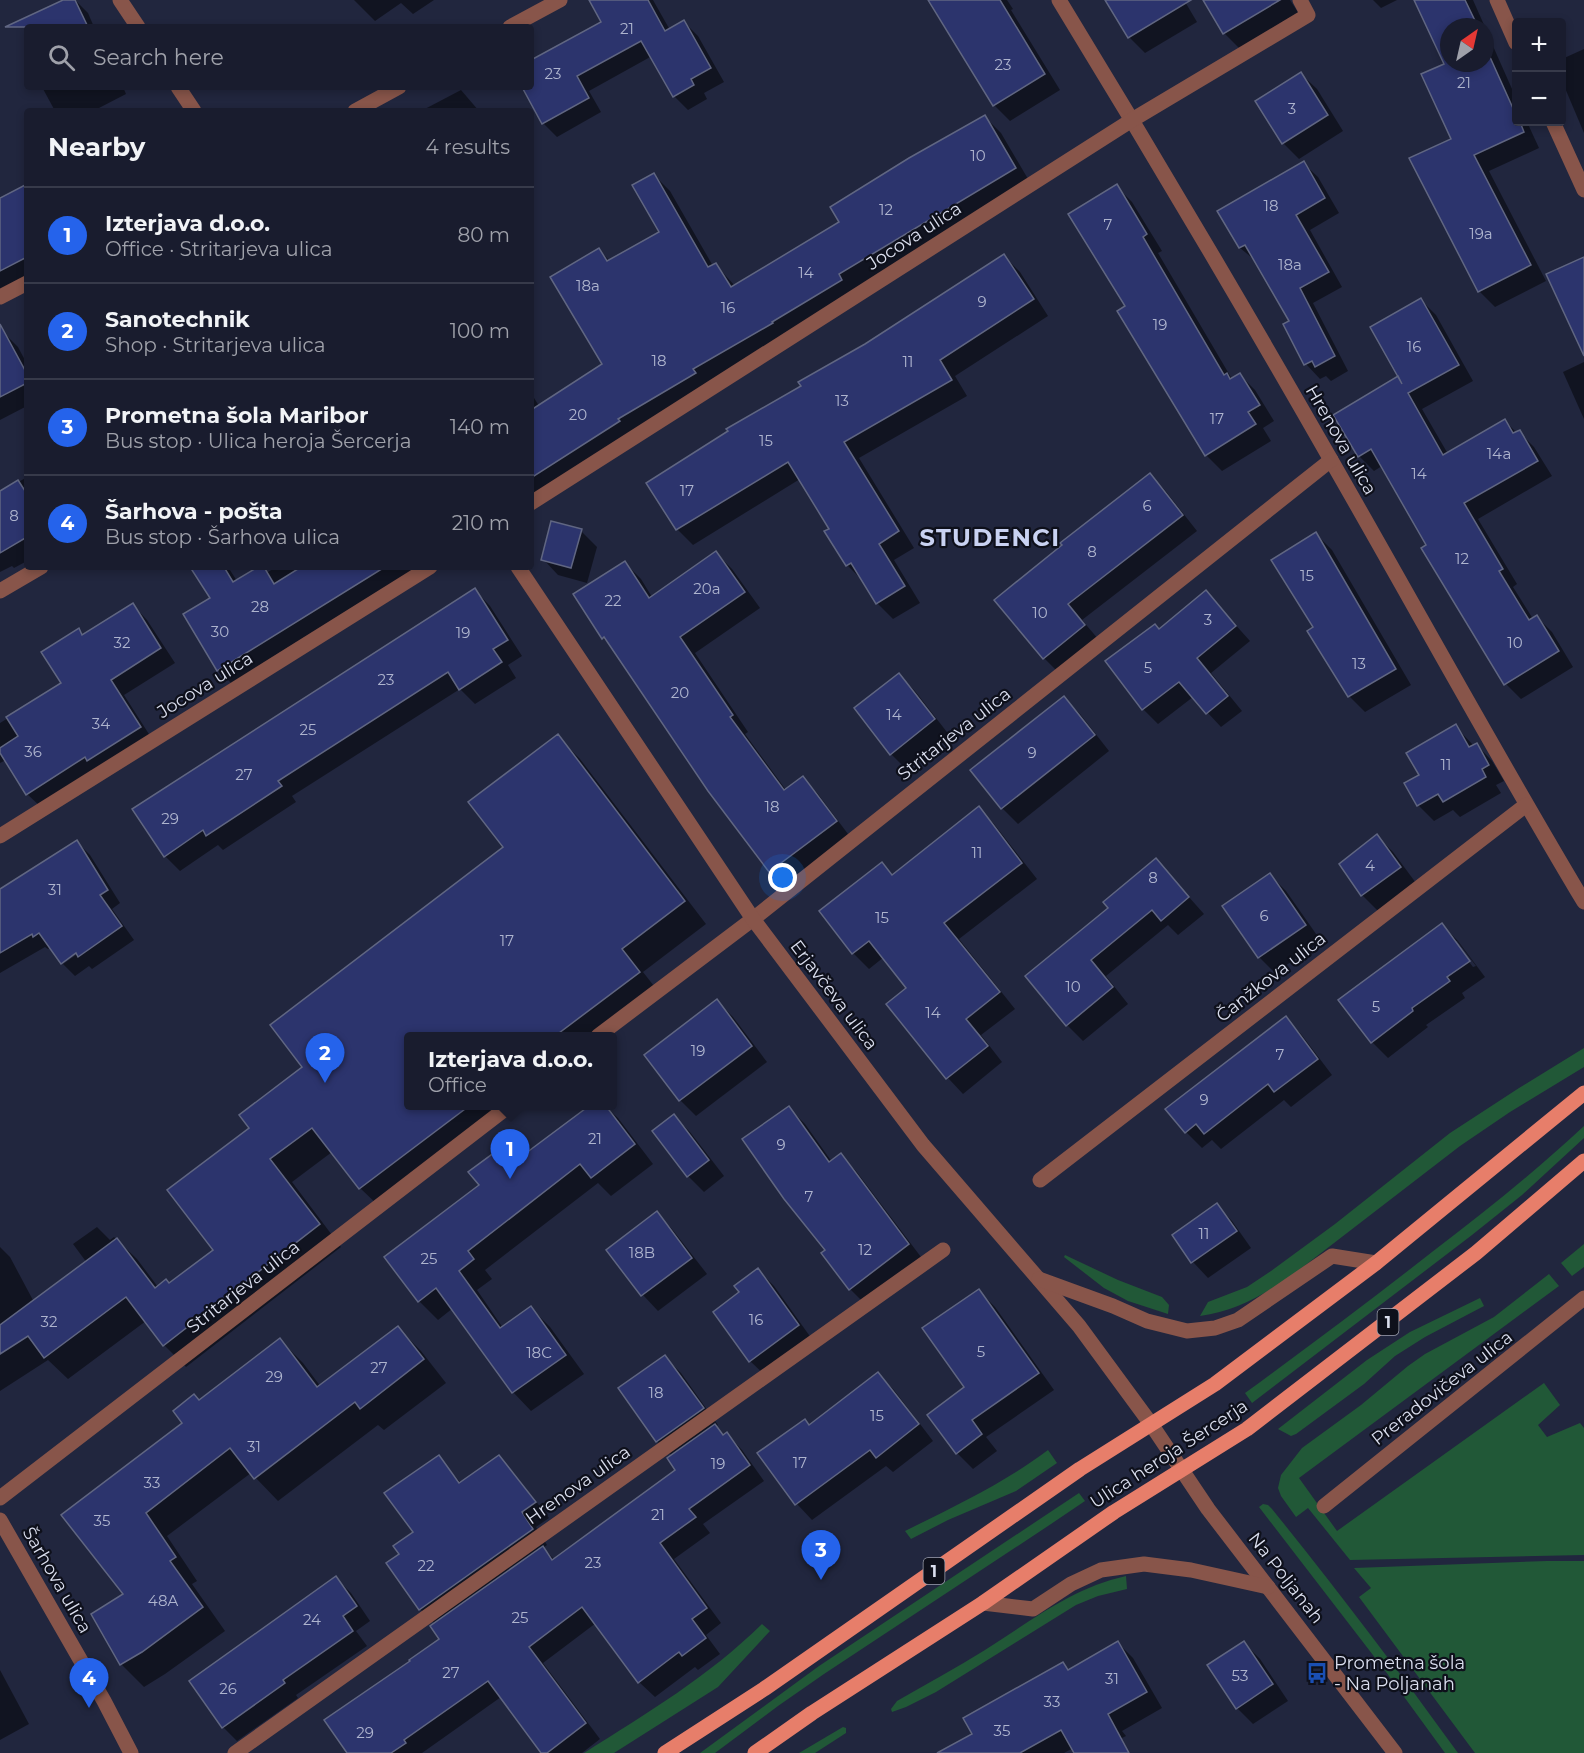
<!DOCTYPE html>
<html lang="en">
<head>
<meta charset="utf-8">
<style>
	:root { --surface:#191c2e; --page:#26293a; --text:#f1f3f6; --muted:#9fa1aa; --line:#373a4a; --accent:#2563eb }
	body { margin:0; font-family:Montserrat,sans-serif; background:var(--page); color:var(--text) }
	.controls { position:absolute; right:18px; top:18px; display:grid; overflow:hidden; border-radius:6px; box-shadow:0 3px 9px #0003 }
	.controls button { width:54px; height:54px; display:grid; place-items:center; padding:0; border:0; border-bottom:2px solid var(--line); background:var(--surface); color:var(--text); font:30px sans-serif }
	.compass { position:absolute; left:1440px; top:18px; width:54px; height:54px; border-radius:50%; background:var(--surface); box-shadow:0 3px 9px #0003; rotate:34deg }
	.you { position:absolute; left:783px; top:878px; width:21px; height:21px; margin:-15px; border:4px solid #fff; border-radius:50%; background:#1a73e8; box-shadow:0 0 0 9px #1a73e833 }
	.badge { display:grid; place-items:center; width:39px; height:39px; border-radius:50%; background:var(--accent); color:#fff; font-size:20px; font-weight:700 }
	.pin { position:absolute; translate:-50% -50px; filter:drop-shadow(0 2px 3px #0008) }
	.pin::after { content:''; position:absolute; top:32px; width:21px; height:18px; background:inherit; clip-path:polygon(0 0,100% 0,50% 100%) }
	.popup { position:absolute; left:404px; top:1032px; width:213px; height:78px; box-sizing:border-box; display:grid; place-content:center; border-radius:6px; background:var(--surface); filter:drop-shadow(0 2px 4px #0005); font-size:20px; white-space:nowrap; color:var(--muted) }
	.popup b { font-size:22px; color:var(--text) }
	.popup::after { content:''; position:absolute; left:50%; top:100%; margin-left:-12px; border:12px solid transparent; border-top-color:var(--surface) }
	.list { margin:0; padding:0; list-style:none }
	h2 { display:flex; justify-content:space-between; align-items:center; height:78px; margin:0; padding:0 24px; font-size:26px }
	h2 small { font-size:20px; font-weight:400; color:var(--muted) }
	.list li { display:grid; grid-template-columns:39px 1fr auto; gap:18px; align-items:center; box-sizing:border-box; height:96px; padding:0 24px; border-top:2px solid var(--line) }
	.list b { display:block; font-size:22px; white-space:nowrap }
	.list p { margin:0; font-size:20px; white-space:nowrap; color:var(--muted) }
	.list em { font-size:20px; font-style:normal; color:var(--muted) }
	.icon { flex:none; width:33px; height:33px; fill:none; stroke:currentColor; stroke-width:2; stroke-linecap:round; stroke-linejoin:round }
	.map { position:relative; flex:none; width:1584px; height:1753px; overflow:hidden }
	.search { position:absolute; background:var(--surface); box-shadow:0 3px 9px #0003; left:24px; top:24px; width:510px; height:66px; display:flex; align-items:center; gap:15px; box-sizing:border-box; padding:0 21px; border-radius:6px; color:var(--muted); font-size:22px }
	.panel { position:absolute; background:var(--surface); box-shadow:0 3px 9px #0003; left:24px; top:108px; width:510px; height:462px; border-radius:6px }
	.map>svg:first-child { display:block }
	.green { fill:#215837 }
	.shadow { fill:#0007; fill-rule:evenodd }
	.building { fill:#2c346d; stroke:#606682; stroke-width:1.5 }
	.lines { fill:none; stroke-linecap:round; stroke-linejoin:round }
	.minor { stroke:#88554a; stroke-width:15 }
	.tertiary { stroke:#88554a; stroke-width:15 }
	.primary { stroke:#e77e6a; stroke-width:15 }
	.labels { text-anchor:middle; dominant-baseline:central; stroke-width:4.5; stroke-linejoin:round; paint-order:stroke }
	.number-label { font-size:15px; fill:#aeb4ce }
	.shield { fill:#0e101b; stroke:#9da0af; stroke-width:1.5 }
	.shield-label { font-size:16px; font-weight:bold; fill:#dadeee }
	.street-label { font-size:18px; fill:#dadeee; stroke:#0e101b }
	.poi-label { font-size:18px; fill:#dadeee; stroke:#0e101b; text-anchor:start }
	.district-label { font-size:24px; font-weight:bold; letter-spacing:1.5px; fill:#c9d2f2; stroke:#0e101b }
</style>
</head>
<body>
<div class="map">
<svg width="1584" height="1753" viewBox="0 0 1584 1753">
	<rect width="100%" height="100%" fill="#21263e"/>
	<!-- green -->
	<g class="green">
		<path d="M1584,1048V1067L1510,1112L1460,1146L1286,1280C1258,1298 1233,1311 1200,1316L1208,1302L1247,1287L1271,1271L1335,1224L1450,1133L1519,1088Z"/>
		<path d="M1584,1126V1138L1522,1195L1472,1235L1252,1403L1245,1393C1308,1347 1371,1300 1432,1252C1484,1212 1536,1171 1584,1126Z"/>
		<path d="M1584,1244V1267L1572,1276L1561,1263Z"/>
		<path d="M1065,1255L1118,1280L1162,1297L1169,1305L1168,1314L1128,1301L1104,1288L1064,1257Z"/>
		<path d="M1549,1274L1559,1286L1299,1478L1337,1531L1544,1383L1560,1405L1538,1425L1547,1437L1580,1423L1584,1428V1555L1350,1560L1308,1508L1296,1517L1281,1496L1278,1488L1281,1475L1302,1448L1361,1405L1408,1366L1425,1354L1494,1317Z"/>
		<path d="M1480,1298L1484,1306L1425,1337L1395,1356L1364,1384L1296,1434L1291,1436L1278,1429L1367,1360L1410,1332Z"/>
		<path d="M1048,1450L1057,1463L1016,1491L948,1520L911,1539L905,1531C955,1506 1004,1483 1048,1450Z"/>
		<path d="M1079,1493L1085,1501L1051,1524L824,1674L778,1706L715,1753H700L819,1666Z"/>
		<path d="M1263,1504L1268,1505L1272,1509C1336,1588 1398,1670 1458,1753H1445L1386,1672L1259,1507Z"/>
		<path d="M1547,1561H1584V1753H1475L1359,1597L1371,1588L1354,1568Z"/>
		<path d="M1126,1576L1127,1589L1098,1596L1076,1605L936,1692L906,1707L892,1712L891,1709L897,1701C926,1684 956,1668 985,1650C1031,1621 1072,1588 1126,1576Z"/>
		<path d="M762,1624L770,1631L718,1687L614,1753H584C647,1713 708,1677 762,1624Z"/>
		<path d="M843,1727L846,1728V1733L815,1753H799Z"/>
	</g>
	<!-- shadow -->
	<g class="shadow">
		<path d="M67,0H75L88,13L94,27H28Z"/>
		<path d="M354,0H434L413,14L401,3L375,21Z"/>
		<path d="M602,0H653L670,30L684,22L698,36L724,82L704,93L707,99L688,110L674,96L652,56L589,91L601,112L557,137L543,123L523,87H531V62L603,22Z"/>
		<path d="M927,0H1007L1013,9L1011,10L1060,90L1010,121L994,105Z"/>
		<path d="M1107,0H1184L1197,22L1145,53L1129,37Z"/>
		<path d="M1205,0H1290L1299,14L1240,49L1224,33Z"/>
		<path d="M1373,0H1397L1381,8Z"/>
		<path d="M1416,0H1473L1485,27H1449V63H1485V28L1516,98V122H1527L1539,148L1489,171L1546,281L1495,307L1479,291L1453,139L1446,64Z"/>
		<path d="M1584,49V133L1562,81V59Z"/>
		<path d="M1301,74L1317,89L1343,131L1299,159L1283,143Z"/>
		<path d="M42,87H123L126,94L99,108L100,111H55Z"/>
		<path d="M461,90L479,111H421Z"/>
		<path d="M985,117L1001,133L1031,184L531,503V393L539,406L604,364L599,250L610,261L661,233L654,175L670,191L713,266L716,265L735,286L841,223Z"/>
		<path d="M1303,163L1318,177L1339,213L1310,230L1342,287L1313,303L1348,371L1331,381L1326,376L1320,379L1306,364L1285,325L1291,322L1256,261L1240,248Z"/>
		<path d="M27,185V279L0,293V213Z"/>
		<path d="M1116,186L1132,202L1162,251L1158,253L1232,379L1239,374L1255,390L1274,421L1263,428L1271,441L1222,471L1206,455L1128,306Z"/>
		<path d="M1004,256L1020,272L1048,316L955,376L967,396L859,458L914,548L894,560L920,603L893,619L877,603L863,581L847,565L831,529L800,479L693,545L677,529L648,483L803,386Z"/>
		<path d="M1421,300L1436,315L1473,381L1422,409L1448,454L1505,421L1517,433L1519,432L1534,447L1552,476L1478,519L1517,584L1513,587L1533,619L1537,617L1552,632L1573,667L1521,699L1506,684L1382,466L1374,471L1359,456L1397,378Z"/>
		<path d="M3,332L18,347L27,364V406L0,420V333Z"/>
		<path d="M1584,362V419L1563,372Z"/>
		<path d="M1150,475L1164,489L1197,531L1082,620L1099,640L1059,673L1044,658L996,600Z"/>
		<path d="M27,477V561L14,568L12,566L0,572V493Z"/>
		<path d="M581,531L597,547L587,583L558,575L543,559Z"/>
		<path d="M1316,534L1332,550L1411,685L1365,712L1349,696L1309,631L1315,627Z"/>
		<path d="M716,553L732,569L760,608L695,653L748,732L745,734L786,790L803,778L818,794L851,838L786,887L770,871L613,648L603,638L575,594L625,563L641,579L652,597Z"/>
		<path d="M192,567H228L237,581L261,567L268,572L276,567H424L234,686L218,670L185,615L212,598Z"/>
		<path d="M475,590L490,606L522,656L508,665L516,678L475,704L460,689L292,796L296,802L223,850L218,845L180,871L165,856Z"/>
		<path d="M1206,592L1250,641L1211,673L1242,711L1221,727L1193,697L1158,724L1143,709L1159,631Z"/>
		<path d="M133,605L147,620L175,663L124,695L154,742L42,808L27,794L6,760L0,763V723L63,684L79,630L84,636Z"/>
		<path d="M899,675L915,691L950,736L907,770L891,754Z"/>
		<path d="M1064,698L1080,714L1109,751L1018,824L1002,808Z"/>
		<path d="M1455,726L1474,746L1477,745L1492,761L1504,781L1496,785L1501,793L1460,817L1453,810L1434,821L1418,805L1421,776Z"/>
		<path d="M557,736L580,759L706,924L643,972L661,995L607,1036H408V1106H518L383,1210L360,1188L332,1152L292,1182L341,1247L186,1367L164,1345L146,1321L68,1379L48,1360L0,1391V1247L10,1257L34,1302L87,1263L73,1244L97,1227L110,1240L114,1237L137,1259L158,1287L170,1285L215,1250L251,1128L505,847Z"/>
		<path d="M979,808L994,824L1037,879L959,939L1015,1009L981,1035L1002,1062L963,1094L948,1078L888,1005L908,988L884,957L869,969L853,953L882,864L893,875Z"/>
		<path d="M1377,836L1393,852L1416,883L1378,911L1362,895Z"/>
		<path d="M77,842L90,855L120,903L112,909L134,940L92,969L89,966L75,976L63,964L83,950L51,947L48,949L45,947L0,973V892Z"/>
		<path d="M1156,860L1204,914L1178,935L1168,925L1106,976L1128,1004L1083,1041L1067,1025L1027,976L1110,908Z"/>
		<path d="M1270,875L1286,891L1321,941L1275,973L1259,957Z"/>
		<path d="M1442,925L1458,941L1485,977L1462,993L1465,998L1426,1025L1428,1027L1388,1058L1372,1042ZM1453,941H1457L1476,966L1473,967Z"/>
		<path d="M717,1001L733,1017L767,1062L696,1116L680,1100L646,1055Z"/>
		<path d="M1285,1018L1301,1034L1332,1075L1291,1107L1284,1100L1221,1149L1212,1140L1202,1148L1186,1132Z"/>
		<path d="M591,1106H605L618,1118L653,1164L611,1196L598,1183L485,1270L492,1279L477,1290L503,1328L531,1308L550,1327L584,1374L531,1411L513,1392L453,1308L438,1320L419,1301L481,1185L514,1140L528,1154Z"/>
		<path d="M789,1108L805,1124L832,1162L840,1155L856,1171L924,1261L866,1305L850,1289L827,1251Z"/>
		<path d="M674,1116L690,1132L724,1176L704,1192L688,1176Z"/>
		<path d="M1217,1205L1232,1221L1251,1248L1208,1278L1193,1262L1174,1235Z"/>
		<path d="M657,1213L672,1229L707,1274L658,1311L643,1295L608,1250Z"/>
		<path d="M758,1270L774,1286L814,1342L766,1376L750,1361L741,1293Z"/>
		<path d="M979,1291L995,1307L1054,1390L986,1437L997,1451L973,1469L957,1453Z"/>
		<path d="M398,1328L421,1351L446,1383L384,1430L378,1425L278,1501L251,1473L167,1536L197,1581L192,1584L225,1631L165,1674L144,1687L121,1664L125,1595L64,1515L184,1423L199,1401L280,1340L303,1363L321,1387Z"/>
		<path d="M665,1357L681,1373L718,1425L715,1427L725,1436L727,1434L742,1450L764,1481L703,1524L710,1533L674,1559L721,1623L706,1635L720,1654L698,1670L695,1667L655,1697L639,1682L596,1623L543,1663L600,1739L582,1753H543L501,1697L422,1753H349L441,1639L435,1624L420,1609L388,1563L401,1554L415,1533L438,1457L461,1483L498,1457L513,1472L549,1518L536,1527L547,1545L543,1548L555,1560L677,1471L672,1456L657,1441Z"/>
		<path d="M878,1374L894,1390L933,1441L893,1472L886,1466L812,1520L797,1504L759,1454L810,1426Z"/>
		<path d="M336,1578L351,1593L370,1621L356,1631L367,1646L296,1695L298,1698L237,1741L223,1727Z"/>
		<path d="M1117,1642L1133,1658L1162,1708L1122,1731L1126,1736L1092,1753H1081L1075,1747L1064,1753H940L974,1735L1063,1664L1070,1670Z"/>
		<path d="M1244,1643L1260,1659L1288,1701L1253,1724L1237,1708Z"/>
		<path d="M0,1670L29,1724L0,1740Z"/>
	</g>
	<!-- building -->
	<g class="building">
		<path d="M63,0H75L88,27H5Z"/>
		<path d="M589,0H648L665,31L684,20L711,68L691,79L694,85L673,97L641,41L577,76L589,98L542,124L522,87H531V60L601,22Z"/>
		<path d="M928,0H1000L1045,74L993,106Z"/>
		<path d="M1105,0H1191L1128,38Z"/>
		<path d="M1203,0H1280L1223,34Z"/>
		<path d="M1414,0H1465L1478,27H1449V63H1485V46L1516,115V122H1520L1524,132L1474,155L1531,265L1478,292L1409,158L1451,139L1421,74L1444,64Z"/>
		<path d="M1301,72L1328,115L1282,144L1255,101Z"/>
		<path d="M985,115L1016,168L839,274L842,280L772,322L773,323L693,369L696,373L618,419L620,421L531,478V410L602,364L550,277L599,248L607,261L659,232L632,185L654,173L708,267L716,263L731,287L839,222L830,207L909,158Z"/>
		<path d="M1304,161L1325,198L1296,215L1329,272L1300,288L1335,356L1315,367L1312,361L1304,365L1283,324L1289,321L1245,245L1239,248L1217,211Z"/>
		<path d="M27,184V257L0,271V198Z"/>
		<path d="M1117,184L1147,234L1143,237L1224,375L1227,373L1230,379L1240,373L1260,405L1248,412L1256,424L1205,456L1117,311L1125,306L1068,214Z"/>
		<path d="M1004,254L1034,299L940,360L952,380L844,442L899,531L879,544L905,586L876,604L851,563L846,566L824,531L829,529L788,462L676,530L646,483L728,431L726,429L801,386L798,382L865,344Z"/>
		<path d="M1584,257V356L1546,274Z"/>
		<path d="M1421,298L1459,365L1408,393L1443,455L1505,419L1513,433L1520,430L1538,461L1464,503L1503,569L1499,571L1529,620L1537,615L1559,651L1504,685L1421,548L1426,545L1371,449L1358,457L1333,415L1398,376L1402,384L1370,327Z"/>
		<path d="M0,324L27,374V383L0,397Z"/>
		<path d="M1150,473L1183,515L1068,604L1085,625L1043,659L994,600L1062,545L1060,543Z"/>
		<path d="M18,480L27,494V537L0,553V491Z"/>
		<path d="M551,521L582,529L571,568L541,560Z"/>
		<path d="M1316,532L1396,669L1348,697L1307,631L1313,627L1271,560Z"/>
		<path d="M716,551L745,592L680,637L733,715L730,717L784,790L803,776L837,821L769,872L708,791L604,637L602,639L573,594L625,561L649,598Z"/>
		<path d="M190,567H224L233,582L258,567H264L274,584L301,567H385L217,671L183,614L210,598Z"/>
		<path d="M475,588L508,640L493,649L502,662L459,690L448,672L278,781L282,786L206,836L203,830L164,857L132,809Z"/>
		<path d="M1206,590L1236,626L1197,658L1228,696L1206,714L1179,682L1142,710L1105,661L1155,624L1159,629Z"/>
		<path d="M133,603L161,648L111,680L141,727L87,761L85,757L26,795L0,753V748L18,736L6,717L61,683L41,652L79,628L82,635Z"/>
		<path d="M899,673L935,719L890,755L854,708Z"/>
		<path d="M1064,696L1095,735L1001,809L970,770Z"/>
		<path d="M1456,724L1469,747L1477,743L1489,765L1482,769L1486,777L1443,802L1438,794L1417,806L1404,783L1419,775L1406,753Z"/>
		<path d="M558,734L685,901L622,949L640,972L555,1036H408V1106H469L359,1189L312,1128L270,1159L320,1224L163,1346L126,1297L44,1358L28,1336L0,1354V1325L117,1238L155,1288L166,1279L169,1283L213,1250L167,1190L249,1128L239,1115L302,1067L270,1025L503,847L468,802Z"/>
		<path d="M979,806L1022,863L944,923L1000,992L966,1019L988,1046L946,1079L886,1004L906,988L869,941L852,954L819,911L882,862L892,875Z"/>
		<path d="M1377,834L1401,867L1361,896L1339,864Z"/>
		<path d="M77,840L108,890L100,895L122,926L78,957L76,953L61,964L39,933L33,937L32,934L0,953V889Z"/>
		<path d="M1156,858L1189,897L1161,921L1152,910L1091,960L1113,987L1066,1026L1025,976L1108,908L1103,902Z"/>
		<path d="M1270,873L1306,925L1258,958L1222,906Z"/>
		<path d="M1442,923L1470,961L1447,977L1450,981L1412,1008L1413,1011L1371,1043L1338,1000Z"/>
		<path d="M717,999L752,1046L679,1101L644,1055Z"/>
		<path d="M1286,1016L1318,1059L1274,1092L1268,1084L1204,1134L1196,1124L1185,1133L1165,1109Z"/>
		<path d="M589,1106H606L635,1144L591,1178L580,1164L468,1251L474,1259L459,1271L500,1328L531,1306L566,1355L512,1393L436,1288L418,1302L384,1257L479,1185L468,1172L514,1138L526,1153Z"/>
		<path d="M789,1106L829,1162L841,1153L909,1244L849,1290L821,1253L825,1250L784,1199L742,1139Z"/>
		<path d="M674,1114L709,1160L687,1177L652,1131Z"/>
		<path d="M1217,1203L1237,1231L1191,1263L1172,1235Z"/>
		<path d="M657,1211L692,1258L641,1296L606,1250Z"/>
		<path d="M758,1268L799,1325L749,1362L713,1312L739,1292L734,1286Z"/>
		<path d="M979,1289L1039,1373L972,1420L982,1434L956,1454L927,1415L964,1387L922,1328Z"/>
		<path d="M398,1326L424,1359L360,1409L355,1402L254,1479L230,1448L146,1513L176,1557L170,1561L203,1607L142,1652L120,1665L91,1614L123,1594L61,1515L182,1423L173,1411L194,1394L199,1400L280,1338L317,1387Z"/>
		<path d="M665,1355L704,1408L656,1442L618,1388Z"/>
		<path d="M878,1372L919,1424L876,1458L870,1450L795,1505L757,1453L805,1419L809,1425Z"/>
		<path d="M715,1424L723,1435L727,1432L750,1465L689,1509L696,1517L660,1543L707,1608L692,1619L706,1638L682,1656L679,1652L638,1683L582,1607L529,1647L586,1723L547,1753H541L488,1681L404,1740L406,1743L391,1753H347L324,1720L410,1661L409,1660L439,1639L430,1626L543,1546L552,1560L675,1470L667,1458Z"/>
		<path d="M439,1455L459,1483L499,1455L536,1502L522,1512L533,1529L419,1610L386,1563L399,1554L393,1546L413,1532L384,1493Z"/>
		<path d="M336,1576L357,1606L343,1616L353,1631L283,1680L285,1683L222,1728L189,1681Z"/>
		<path d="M1118,1641L1147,1692L1108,1714L1129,1753H1074L1061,1730L1020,1753H937L972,1734L963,1718L1063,1662L1068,1670Z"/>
		<path d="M1244,1641L1273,1684L1236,1709L1207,1665Z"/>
	</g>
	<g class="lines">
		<!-- minor -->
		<g class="minor">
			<path d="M1059,0C1152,152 1243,306 1331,460C1416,608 1497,757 1584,902"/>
			<path d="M1497,0L1516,43"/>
			<path d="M510,27L560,0"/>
			<path d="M355,111L399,87"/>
			<path d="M1553,122L1584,190"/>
			<path d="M0,297L27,283"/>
			<path d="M531,503L1132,120L1308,15L1300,0"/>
			<path d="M0,591L41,567"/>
			<path d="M0,836L430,567"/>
			<path d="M598,1036L753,919L1331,460"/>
			<path d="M1040,1180L1526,805"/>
			<path d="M0,1498L509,1106"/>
			<path d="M1324,1506L1584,1298"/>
			<path d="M0,1520L104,1701L131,1753"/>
			<path d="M235,1753L943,1250"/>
		</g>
		<!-- tertiary -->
		<g class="tertiary">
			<path d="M120,0L138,27"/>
			<path d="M178,87L194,111"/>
			<path d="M518,567L753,919L923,1145L1079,1326L1151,1424L1208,1509L1395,1753"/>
			<path d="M1039,1279L1113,1306L1147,1321L1187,1331L1215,1328L1238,1320L1332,1256L1376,1263"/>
			<path d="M983,1603L1033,1609L1071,1584L1101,1570L1144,1564L1191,1570L1268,1587"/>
		</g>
		<!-- primary -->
		<g class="primary">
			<path d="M665,1753L764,1689L1080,1469L1215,1384L1376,1263L1584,1093"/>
			<path d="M755,1753L812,1713L983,1603L1114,1512L1247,1429L1476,1253L1584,1161"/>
		</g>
	</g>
	<!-- icons -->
	<defs>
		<symbol id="bus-bare" viewBox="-9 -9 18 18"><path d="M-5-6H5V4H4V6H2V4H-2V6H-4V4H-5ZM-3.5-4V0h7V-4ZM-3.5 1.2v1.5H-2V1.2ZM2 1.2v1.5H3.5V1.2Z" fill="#1a4fb4" stroke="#0e101b" stroke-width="2.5" paint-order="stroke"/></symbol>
	</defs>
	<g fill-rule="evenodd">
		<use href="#bus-bare" x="1302" y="1658" width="30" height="30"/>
	</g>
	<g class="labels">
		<!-- number labels -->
		<g class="number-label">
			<text x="627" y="28">21</text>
			<text x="1003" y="64">23</text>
			<text x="553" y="73">23</text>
			<text x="1464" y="82">21</text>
			<text x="1292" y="108">3</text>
			<text x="978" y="155">10</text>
			<text x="1271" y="205">18</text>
			<text x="886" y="209">12</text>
			<text x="1108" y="224">7</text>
			<text x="1481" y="233">19a</text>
			<text x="1290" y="264">18a</text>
			<text x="806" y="272">14</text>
			<text x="588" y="285">18a</text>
			<text x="982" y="301">9</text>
			<text x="728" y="307">16</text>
			<text x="1160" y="324">19</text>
			<text x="1414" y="346">16</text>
			<text x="659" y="360">18</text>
			<text x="908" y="361">11</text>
			<text x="842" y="400">13</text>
			<text x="578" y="414">20</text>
			<text x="1217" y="418">17</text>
			<text x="766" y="440">15</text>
			<text x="1499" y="453">14a</text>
			<text x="1419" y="473">14</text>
			<text x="687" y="490">17</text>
			<text x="1147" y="505">6</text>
			<text x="14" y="515">8</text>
			<text x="1092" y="551">8</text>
			<text x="1462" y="558">12</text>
			<text x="1307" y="575">15</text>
			<text x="707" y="588">20a</text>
			<text x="613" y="600">22</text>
			<text x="260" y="606">28</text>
			<text x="1040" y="612">10</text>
			<text x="1208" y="619">3</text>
			<text x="220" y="631">30</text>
			<text x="463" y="632">19</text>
			<text x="122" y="642">32</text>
			<text x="1515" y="642">10</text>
			<text x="1359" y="663">13</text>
			<text x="1148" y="667">5</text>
			<text x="386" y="679">23</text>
			<text x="680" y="692">20</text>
			<text x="894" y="714">14</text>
			<text x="101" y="723">34</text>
			<text x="308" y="729">25</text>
			<text x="33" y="751">36</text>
			<text x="1032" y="752">9</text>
			<text x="1446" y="764">11</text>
			<text x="244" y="774">27</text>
			<text x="772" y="806">18</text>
			<text x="170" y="818">29</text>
			<text x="977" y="852">11</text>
			<text x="1370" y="865">4</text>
			<text x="1153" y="877">8</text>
			<text x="55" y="889">31</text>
			<text x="1264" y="915">6</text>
			<text x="882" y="917">15</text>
			<text x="507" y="940">17</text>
			<text x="1073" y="986">10</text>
			<text x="1376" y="1006">5</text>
			<text x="933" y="1012">14</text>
			<text x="698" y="1050">19</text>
			<text x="1280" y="1054">7</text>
			<text x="1204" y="1099">9</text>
			<text x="595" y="1138">21</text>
			<text x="781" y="1144">9</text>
			<text x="809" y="1196">7</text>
			<text x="1204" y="1233">11</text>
			<text x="865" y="1249">12</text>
			<text x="642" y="1252">18B</text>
			<text x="429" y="1258">25</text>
			<text x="756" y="1319">16</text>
			<text x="49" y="1321">32</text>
			<text x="981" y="1351">5</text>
			<text x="539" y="1352">18C</text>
			<text x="379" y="1367">27</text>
			<text x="274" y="1376">29</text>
			<text x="656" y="1392">18</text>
			<text x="877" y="1415">15</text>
			<text x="254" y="1446">31</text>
			<text x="800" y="1462">17</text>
			<text x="718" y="1463">19</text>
			<text x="152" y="1482">33</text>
			<text x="658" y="1514">21</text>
			<text x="102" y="1520">35</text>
			<text x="593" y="1562">23</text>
			<text x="426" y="1565">22</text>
			<text x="163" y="1600">48A</text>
			<text x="520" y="1617">25</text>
			<text x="312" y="1619">24</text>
			<text x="451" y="1672">27</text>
			<text x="1240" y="1675">53</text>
			<text x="1112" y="1678">31</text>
			<text x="228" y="1688">26</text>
			<text x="1052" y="1701">33</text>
			<text x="1002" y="1730">35</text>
			<text x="365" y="1732">29</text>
		</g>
		<!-- shield labels -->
		<g class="shield">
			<rect x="1377.5" y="1309" width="21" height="26" rx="4.5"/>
			<rect x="923.5" y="1558" width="21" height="26" rx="4.5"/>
		</g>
		<g class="shield-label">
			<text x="1388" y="1322">1</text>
			<text x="934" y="1571">1</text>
		</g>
		<!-- street labels -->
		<g class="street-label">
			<text transform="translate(914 236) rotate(-33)">Jocova ulica</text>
			<text transform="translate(1341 440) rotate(60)">Hrenova ulica</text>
			<text transform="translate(205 685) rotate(-32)">Jocova ulica</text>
			<text transform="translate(954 734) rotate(-38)">Stritarjeva ulica</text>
			<text transform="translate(1271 977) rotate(-38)">Čanžkova ulica</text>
			<text transform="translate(834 995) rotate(53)">Erjavčeva ulica</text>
			<text transform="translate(243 1287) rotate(-38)">Stritarjeva ulica</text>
			<text transform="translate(1442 1388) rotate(-38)">Preradovičeva ulica</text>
			<text transform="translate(1169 1454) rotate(-33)">Ulica heroja Šercerja</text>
			<text transform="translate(578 1485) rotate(-35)">Hrenova ulica</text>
			<text transform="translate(1286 1578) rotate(52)">Na Poljanah</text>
			<text transform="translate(57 1580) rotate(60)">Šarhova ulica</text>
		</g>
		<!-- poi labels -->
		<g class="poi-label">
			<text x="1334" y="1663">Prometna šola<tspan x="1334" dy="21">- Na Poljanah</tspan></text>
		</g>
		<!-- district labels -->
		<g class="district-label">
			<text x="990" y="537">STUDENCI</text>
		</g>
	</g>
</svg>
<div class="controls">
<button>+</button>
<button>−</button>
</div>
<svg class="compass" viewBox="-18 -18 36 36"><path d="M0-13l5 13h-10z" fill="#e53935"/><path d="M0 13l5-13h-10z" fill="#9fa1aa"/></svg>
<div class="you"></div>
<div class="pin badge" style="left:510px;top:1179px">1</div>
<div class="popup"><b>Izterjava d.o.o.</b>Office</div>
<div class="pin badge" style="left:325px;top:1083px">2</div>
<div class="pin badge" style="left:821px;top:1580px">3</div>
<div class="pin badge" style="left:89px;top:1708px">4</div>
<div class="search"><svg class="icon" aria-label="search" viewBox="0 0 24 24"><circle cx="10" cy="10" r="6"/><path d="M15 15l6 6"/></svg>Search here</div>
<section class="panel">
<h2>Nearby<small>4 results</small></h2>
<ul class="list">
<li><span class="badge">1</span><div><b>Izterjava d.o.o.</b><p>Office · Stritarjeva ulica</p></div><em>80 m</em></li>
<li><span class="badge">2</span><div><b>Sanotechnik</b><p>Shop · Stritarjeva ulica</p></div><em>100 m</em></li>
<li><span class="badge">3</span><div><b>Prometna šola Maribor</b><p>Bus stop · Ulica heroja Šercerja</p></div><em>140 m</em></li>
<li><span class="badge">4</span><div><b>Šarhova - pošta</b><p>Bus stop · Šarhova ulica</p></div><em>210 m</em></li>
</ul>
</section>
</div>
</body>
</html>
